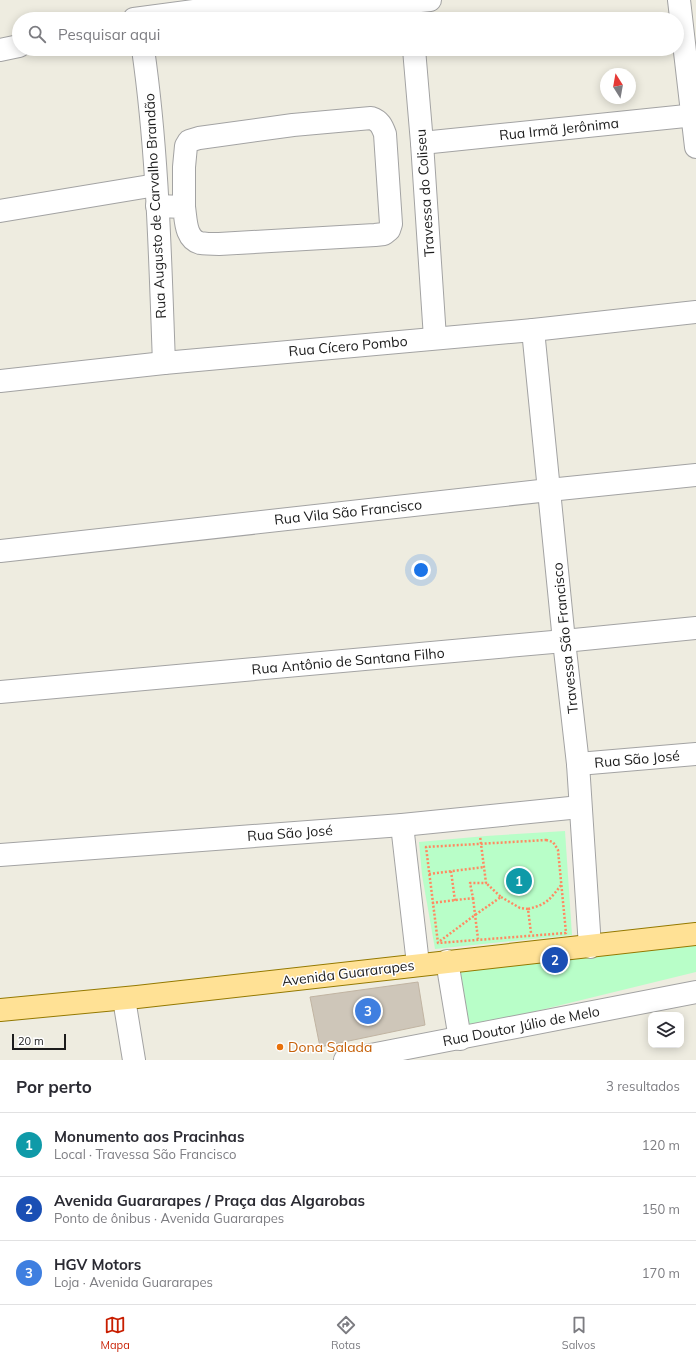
<!DOCTYPE html>
<html lang="pt">
<head>
<meta charset="utf-8">
<style>
	:root { --surface:#fff; --page:#f7f7f7; --text:#2b2b33; --muted:#7c7c81; --line:#e1e1e2; --accent:#c81e00 }
	body { margin:0; font-family:Mulish,sans-serif; background:var(--page); color:var(--text) }
	.controls { position:absolute; right:12px; bottom:12px; display:grid; overflow:hidden; border-radius:8px; box-shadow:0 2px 10px #0003 }
	.controls button { width:36px; height:36px; display:grid; place-items:center; padding:0; border:0; border-bottom:1px solid var(--line); background:var(--surface); color:var(--text); font:20px sans-serif }
	.compass { position:absolute; left:600px; top:68px; width:36px; height:36px; border-radius:50%; background:var(--surface); box-shadow:0 2px 10px #0003; rotate:349deg }
	.scale { position:absolute; left:12px; bottom:10px; width:54px; box-sizing:border-box; padding-left:4px; border:2px solid #1c1c1c; border-top:0; font-size:11px; line-height:14px; white-space:nowrap; color:#1c1c1c; -webkit-text-stroke:3px #fff; paint-order:stroke }
	.you { position:absolute; left:421px; top:570px; width:14px; height:14px; margin:-10px; border:3px solid #fff; border-radius:50%; background:#1a73e8; box-shadow:0 0 0 6px #1a73e833 }
	.badge { display:grid; place-items:center; width:26px; height:26px; border-radius:50%; background:var(--accent); color:#fff; font-size:13px; font-weight:700 }
	.pin { position:absolute; translate:-50% -50%; border:2px solid #fff; box-shadow:0 1px 4px #0006 }
	.list { margin:0; padding:0; list-style:none }
	h2 { display:flex; justify-content:space-between; align-items:center; height:52px; margin:0; padding:0 16px; font-size:17px }
	h2 small { font-size:13px; font-weight:400; color:var(--muted) }
	.list li { display:grid; grid-template-columns:26px 1fr auto; gap:12px; align-items:center; box-sizing:border-box; height:64px; padding:0 16px; border-top:1px solid var(--line) }
	.list b { display:block; font-size:15px; white-space:nowrap }
	.list p { margin:0; font-size:13px; white-space:nowrap; color:var(--muted) }
	.list em { font-size:13px; font-style:normal; color:var(--muted) }
	.icon { flex:none; width:22px; height:22px; fill:none; stroke:currentColor; stroke-width:2; stroke-linecap:round; stroke-linejoin:round }
	.map { position:relative; flex:none; width:696px; height:1060px; overflow:hidden }
	.search { position:absolute; background:var(--surface); box-shadow:0 2px 10px #0003; left:12px; right:12px; top:12px; height:44px; display:flex; align-items:center; gap:10px; box-sizing:border-box; padding:0 14px; border-radius:22px; color:var(--muted); font-size:15px }
	.sheet { height:244px; background:var(--surface) }
	nav { display:flex; justify-content:space-around; align-items:center; box-sizing:border-box; height:56px; border-top:1px solid var(--line); background:var(--surface); font-size:11px; color:var(--muted) }
	nav a { display:grid; justify-items:center; gap:2px }
	nav .on { color:var(--accent) }
	.map>svg:first-child { display:block }
	.park { fill:#b8fec8 }
	.building { fill:#cec6b9; stroke:#c1b4a2 }
	.lines { fill:none; stroke-linecap:round; stroke-linejoin:round }
	.minor-casing { stroke:#a3a3a3; stroke-width:24 }
	.major-casing { stroke:#947900; stroke-width:24 }
	.path { stroke:#ff8961; stroke-width:2.5; stroke-dasharray:2 2; stroke-linecap:butt }
	.minor { stroke:#fff; stroke-width:22 }
	.major { stroke:#ffe195; stroke-width:22 }
	.food-dot { fill:#e8710a; stroke:#fff; stroke-width:1.5 }
	.labels { text-anchor:middle; dominant-baseline:central; stroke-width:3; stroke-linejoin:round; paint-order:stroke }
	.street-label { font-size:14px; fill:#1c1c1c; stroke:#fff }
	.food-label { font-size:14px; fill:#c56008; stroke:#fff; text-anchor:start }
</style>
</head>
<body>
<div class="map">
<svg width="696" height="1060" viewBox="0 0 696 1060">
	<rect width="100%" height="100%" fill="#eeece0"/>
	<!-- park -->
	<g class="park">
		<path d="M565,831L572,935L435,949L422,875L419,842L486,836Z"/>
		<path d="M696,944V972L467,1028L458,969Z"/>
	</g>
	<!-- building -->
	<path class="building" d="M418,982L425,1025L320,1047L310,997Z"/>
	<g class="lines">
		<defs>
			<g id="minor">
				<path d="M679,0L696,147"/>
				<path d="M238,5L410,2L430,0"/>
				<path d="M134,19L238,5L251,1"/>
				<path d="M143,49C158,153 160,258 164,363"/>
				<path d="M414,49L422,143L435,338"/>
				<path d="M0,50L19,46"/>
				<path d="M422,143L696,115"/>
				<path d="M157,206L184,207C186,219 185,239 200,243C206,244 213,244 219,244L375,235L384,234L389,230L391,224L385,134C382,126 380,121 371,118L293,125L199,138L189,141L186,146L184,167V207"/>
				<path d="M0,211L156,185"/>
				<path d="M533,330L564,641L578,764L590,947"/>
				<path d="M0,381L164,363L533,330L696,312"/>
				<path d="M0,551L549,490L696,475"/>
				<path d="M0,692L564,641L696,628"/>
				<path d="M578,764L696,754"/>
				<path d="M402,825L418,964"/>
				<path d="M0,855L402,825L580,807"/>
				<path d="M447,961L460,1039"/>
				<path d="M124,999L134,1060"/>
				<path d="M345,1060L696,992"/>
			</g>
			<path id="major" d="M0,1010L137,997L696,934"/>
		</defs>
		<!-- minor casing -->
		<use href="#minor" class="minor-casing"/>
		<!-- major casing -->
		<use href="#major" class="major-casing"/>
		<!-- path -->
		<g class="path">
			<path d="M546,840L553,842L558,850L566,933L438,943L426,847Z"/>
			<path d="M451,871L455,901"/>
			<path d="M429,874L484,867"/>
			<path d="M501,897L520,908L528,909L531,933"/>
			<path d="M473,898L478,939"/>
			<path d="M432,903L473,898L470,883H486L480,836"/>
			<path d="M528,909C548,904 550,899 562,884"/>
			<path d="M440,941L475,915L501,897L486,883"/>
		</g>
		<!-- minor -->
		<use href="#minor" class="minor"/>
		<!-- major -->
		<use href="#major" class="major"/>
	</g>
	<!-- markers -->
	<circle class="food-dot" cx="280" cy="1047" r="4"/>
	<g class="labels">
		<!-- street labels -->
		<g class="street-label">
			<text transform="translate(559 129) rotate(-6)">Rua Irmã Jerônima</text>
			<text transform="translate(425 193) rotate(-94)">Travessa do Coliseu</text>
			<text transform="translate(155 206) rotate(-93)">Rua Augusto de Carvalho Brandão</text>
			<text transform="translate(348 346) rotate(-5)">Rua Cícero Pombo</text>
			<text transform="translate(348 512) rotate(-6)">Rua Vila São Francisco</text>
			<text transform="translate(565 638) rotate(-96)">Travessa São Francisco</text>
			<text transform="translate(348 661) rotate(-5)">Rua Antônio de Santana Filho</text>
			<text transform="translate(637 759) rotate(-5)">Rua São José</text>
			<text transform="translate(290 833) rotate(-4)">Rua São José</text>
			<text transform="translate(348 973) rotate(-7)">Avenida Guararapes</text>
			<text transform="translate(521 1026) rotate(-11)">Rua Doutor Júlio de Melo</text>
		</g>
		<!-- food labels -->
		<g class="food-label">
			<text x="288" y="1047">Dona Salada</text>
		</g>
	</g>
</svg>
<div class="controls">
<button><svg class="icon" aria-label="layers" viewBox="0 0 24 24"><path d="M12 4l9 5-9 5-9-5zM3 14l9 5 9-5"/></svg></button>
</div>
<svg class="compass" viewBox="-18 -18 36 36"><path d="M0-13l5 13h-10z" fill="#e53935"/><path d="M0 13l5-13h-10z" fill="#7c7c81"/></svg>
<div class="scale">20 m</div>
<div class="you"></div>
<div class="pin badge" style="left:519px;top:881px;background:#0f9aa8">1</div>
<div class="pin badge" style="left:555px;top:960px;background:#1a4fb4">2</div>
<div class="pin badge" style="left:368px;top:1011px;background:#3f7fe0">3</div>
<div class="search"><svg class="icon" aria-label="search" viewBox="0 0 24 24"><circle cx="10" cy="10" r="6"/><path d="M15 15l6 6"/></svg>Pesquisar aqui</div>
</div>
<section class="sheet">
<h2>Por perto<small>3 resultados</small></h2>
<ul class="list">
<li><span class="badge" style="background:#0f9aa8">1</span><div><b>Monumento aos Pracinhas</b><p>Local · Travessa São Francisco</p></div><em>120 m</em></li>
<li><span class="badge" style="background:#1a4fb4">2</span><div><b>Avenida Guararapes / Praça das Algarobas</b><p>Ponto de ônibus · Avenida Guararapes</p></div><em>150 m</em></li>
<li><span class="badge" style="background:#3f7fe0">3</span><div><b>HGV Motors</b><p>Loja · Avenida Guararapes</p></div><em>170 m</em></li>
</ul>
</section>
<nav>
<a class="on"><svg class="icon" aria-label="map" viewBox="0 0 24 24"><path d="M3 6l6-2 6 2 6-2v14l-6 2-6-2-6 2zM9 4v14M15 6v14"/></svg>Mapa</a>
<a><svg class="icon" aria-label="directions" viewBox="0 0 24 24"><path d="M12 3l9 9-9 9-9-9zM9 14v-3h6M13 9l2 2-2 2"/></svg>Rotas</a>
<a><svg class="icon" aria-label="saved" viewBox="0 0 24 24"><path d="M7 4h10v16l-5-4-5 4z"/></svg>Salvos</a>
</nav>
</body>
</html>
